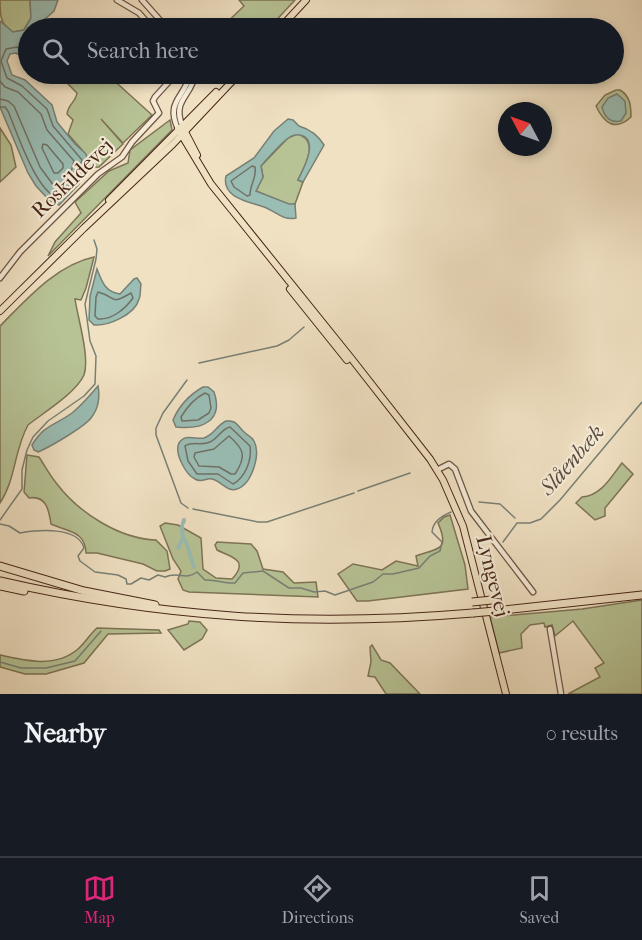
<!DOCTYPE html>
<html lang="en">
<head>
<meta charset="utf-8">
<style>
	:root { --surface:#171b24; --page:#242831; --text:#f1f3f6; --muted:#9ea1a6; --line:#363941; --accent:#db2777 }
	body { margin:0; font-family:"IM FELL French Canon",serif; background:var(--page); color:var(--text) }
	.compass { position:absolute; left:498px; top:102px; width:54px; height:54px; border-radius:50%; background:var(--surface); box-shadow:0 3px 9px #0003; rotate:311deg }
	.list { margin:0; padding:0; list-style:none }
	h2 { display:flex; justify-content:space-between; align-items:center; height:78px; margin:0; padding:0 24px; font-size:26px }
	h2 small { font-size:20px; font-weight:400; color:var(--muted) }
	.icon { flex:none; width:33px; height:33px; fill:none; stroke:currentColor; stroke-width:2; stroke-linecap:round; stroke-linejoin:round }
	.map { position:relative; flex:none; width:642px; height:694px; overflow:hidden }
	.search { position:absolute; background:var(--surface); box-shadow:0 3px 9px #0003; left:18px; right:18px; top:18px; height:66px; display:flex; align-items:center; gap:15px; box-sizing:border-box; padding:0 21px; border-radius:33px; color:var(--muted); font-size:22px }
	.sheet { height:162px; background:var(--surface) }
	nav { display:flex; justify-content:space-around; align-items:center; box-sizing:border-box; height:84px; border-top:2px solid var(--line); background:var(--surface); font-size:16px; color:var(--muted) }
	nav a { display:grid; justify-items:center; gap:3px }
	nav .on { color:var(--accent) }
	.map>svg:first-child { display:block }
	.green { fill:#b7c395; stroke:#7e7456; stroke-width:1.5 }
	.water { fill:#9abdb4; stroke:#788076; stroke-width:1.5 }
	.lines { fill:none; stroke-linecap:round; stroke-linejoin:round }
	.shore { stroke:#707166; stroke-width:1.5 }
	.stream { stroke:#788076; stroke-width:1.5 }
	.canal { stroke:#9abdb4; stroke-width:4 }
	.minor-casing { stroke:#705443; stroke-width:7 }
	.major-casing { stroke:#462518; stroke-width:8 }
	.highway-casing { stroke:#462518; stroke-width:9 }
	.minor { stroke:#f5ecd8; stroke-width:4.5 }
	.major { stroke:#f0e1c3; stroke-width:6 }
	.highway { stroke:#f0e1c3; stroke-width:7 }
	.highway-bridge-casing { stroke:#462518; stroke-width:9; stroke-linecap:butt }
	.highway-bridge { stroke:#f0e1c3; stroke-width:7 }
	.labels { text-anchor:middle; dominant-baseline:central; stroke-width:4.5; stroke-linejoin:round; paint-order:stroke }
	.street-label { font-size:21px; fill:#462518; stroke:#f5ecd8 }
	.water-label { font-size:22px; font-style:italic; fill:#5b4b3f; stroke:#f5ecd8 }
</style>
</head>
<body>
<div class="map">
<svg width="642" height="694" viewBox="0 0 642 694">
	<rect width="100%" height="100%" fill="#f0e1c3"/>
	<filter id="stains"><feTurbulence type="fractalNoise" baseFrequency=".00333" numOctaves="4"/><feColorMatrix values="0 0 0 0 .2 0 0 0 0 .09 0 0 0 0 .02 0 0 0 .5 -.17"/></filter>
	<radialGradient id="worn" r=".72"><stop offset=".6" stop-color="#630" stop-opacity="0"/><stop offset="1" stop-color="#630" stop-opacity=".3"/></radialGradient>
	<!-- green -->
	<g class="green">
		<path d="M0,0H30L31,18L24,30L13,32C0,25 0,15 0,0Z"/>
		<path d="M239,0H295L269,28H221L244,6Z"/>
		<path d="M64,74H97L105,80L109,76L152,115L123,143L101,119L123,144L99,167L86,168L89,160C84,150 75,143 68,134L73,120L67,114C68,104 76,102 77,93L67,83L70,79H65Z"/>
		<path d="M616,90H620C630,96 631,105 631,117C615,132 604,123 596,106L605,95Z"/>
		<path d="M170,120L172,130L48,256L55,242L81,213L75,202L109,171L128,163L130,150Z"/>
		<path d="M0,128L11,145L16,167L0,182Z"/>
		<path d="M297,134C320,140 305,166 298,180L303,182L295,204L289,205L256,191L263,177L261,166L288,138Z"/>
		<path d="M94,257L86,288L81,300L75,299C78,319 90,357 84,375C76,393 43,413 28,425C14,450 16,479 0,503V326C26,300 56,265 94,257Z"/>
		<path d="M27,455L39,457C45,466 50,476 57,484C79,513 120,539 156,540L167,551L170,569L165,571H157L143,564L97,553H86C85,531 69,532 51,524C49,510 46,495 29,498L24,492Z"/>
		<path d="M622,463L633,474L605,508V516L595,520L576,503L582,497C601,496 611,477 622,463Z"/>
		<path d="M450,515L465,565L468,589L368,601H357L338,574L353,564L382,570L396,561L418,566L416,556C436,548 451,552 438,523L444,517Z"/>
		<path d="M165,523L178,525L201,538L203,569L216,578L232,579C251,559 228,556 217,550L215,545L217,542L251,544L257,551L263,569L283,572L294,583L316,582L318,597L189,592L183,590L178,579L181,571L173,559L160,526Z"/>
		<path d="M642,600V694H568L600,677L595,668L604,663L573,621L555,636L552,625L545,627L544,623L530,625L521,634L522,648L499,653L490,617L582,609Z"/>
		<path d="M189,621L200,622L207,630L202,639L184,650L168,630L188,624Z"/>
		<path d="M97,628L159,630L161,633L108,634L84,663L46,674H25L0,667V655C26,661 56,668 78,649C85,643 90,634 97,628Z"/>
		<path d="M372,645L381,660L390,663L420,694H386L375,677L368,676L371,662L370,647Z"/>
	</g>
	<!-- water -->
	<g class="water">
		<path d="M30,0H58L54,11L44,20V28H28V60L16,53L10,54L7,61L12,75L25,80L52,105L57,122L75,144L85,153L89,160L79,184L59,205L50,201L36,186L28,173L0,107V21L13,32L24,30L31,18Z"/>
		<path d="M617,94L625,101L626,113L621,121C610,123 605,118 602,107L608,98Z"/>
		<path d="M288,119L293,120L299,126C309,129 318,135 324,145L303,182L298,180C303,170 320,139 300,135C296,134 291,136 287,139C278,146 269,157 261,166L263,177L256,191L289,204H295L296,218C283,221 275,211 264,207C250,202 221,198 226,176L254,158L274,131Z"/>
		<path d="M97,269C102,282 105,292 120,294L134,279L137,278L141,284C140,289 141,295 139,299C135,315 108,326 94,325L89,320L90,296Z"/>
		<path d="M98,386C100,397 99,408 91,418C84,427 50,447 38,452L34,450L32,445C45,424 54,426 72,413C82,405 90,395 98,386Z"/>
		<path d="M203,387H208L214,392C224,421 202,430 176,427L173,420C179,406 189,395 203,387Z"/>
		<path d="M226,421C236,420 237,425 244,432C247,435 252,437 254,441C261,454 252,484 237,489C226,493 219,477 208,479C203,480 200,482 195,479C186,475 174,453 179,443C185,433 196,440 204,438C214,435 217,425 226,421Z"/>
	</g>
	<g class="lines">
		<!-- shore -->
		<g class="shore">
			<path d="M0,81L5,87L18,92L41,114L47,130L74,161L71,172L58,186H54L40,167L14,106L8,101L0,99"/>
			<path d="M0,107H5L8,111C16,130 37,194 58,197L75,180L82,160L53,126L47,109L22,86L7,78L1,61L6,49L17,47L28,54"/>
			<path d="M43,144L47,145L63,164V168L58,173H54L42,148Z"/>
			<path d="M252,166L255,167C257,178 250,184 250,195L247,196L234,187L231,181Z"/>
			<path d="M98,292C117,297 109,306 131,293L133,298C125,309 112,320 98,319L95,316L96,297Z"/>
			<path d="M205,393L209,395L211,408L209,413L198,420L182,421L181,417C187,407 195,398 205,393Z"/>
			<path d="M230,427L250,446C252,459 246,477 233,484L218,474H197L188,461L185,446C193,441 201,446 210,442C218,439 221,429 230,427Z"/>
			<path d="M229,436C244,449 247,456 235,474H231L219,467L199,466L194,457L195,453L214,449Z"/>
		</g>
		<!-- stream -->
		<g class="stream">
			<path d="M199,363L277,346L289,340L304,327"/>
			<path d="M187,380L163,413L156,428V435L181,503L188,508"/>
			<path d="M358,491L410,473"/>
			<path d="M479,502L500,504L515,518"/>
			<path d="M193,509L258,522H267L354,493"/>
			<path d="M0,520L22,489V470L27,450L33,437L48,421L84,396L95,384L96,356L90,341L85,304L96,259L97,249L94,240"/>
			<path d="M0,524L9,526L20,533C38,530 78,526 84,548L78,556L80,561L95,572L118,575L126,579L127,584H131L141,578L149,580L158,575L165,577C179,571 185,581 197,572L205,580C215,579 225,584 235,583L243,573L263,571L289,588H301L314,592L325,591L335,595L373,582L383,574H393L419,568L430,556L440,551L442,542L432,532C433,521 442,516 451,512"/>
			<path d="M503,542L517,523H530L541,519L560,500L642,402"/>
			<path d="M0,662L21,668H46L75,661L101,631"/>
		</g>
		<!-- canal -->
		<g class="canal">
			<path d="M183,523L184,520"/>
			<path d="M183,538L186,542L194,567"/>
			<path d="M178,548L183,538L182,526"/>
		</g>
		<defs>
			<g id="minor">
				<path d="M117,0L139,13L152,28"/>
				<path d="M142,0L167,28"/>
				<path d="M182,125C172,100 192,96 195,74"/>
				<path d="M178,129C165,101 185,98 190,74"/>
				<path d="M0,278L20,252L98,174L122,157L132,142L159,113L153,101L155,97L176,74"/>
				<path d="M437,470L449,464L455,469L471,511L533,592"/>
				<path d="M550,629L561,694"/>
			</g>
			<g id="major">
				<path d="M280,28L306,0"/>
				<path d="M178,129L211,184L351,358L430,459L443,480L463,526L506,694"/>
				<path d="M184,130L197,155"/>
				<path d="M109,200L216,92"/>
				<path d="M290,289L347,360"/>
				<path d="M0,311L84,228L173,144L239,74"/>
			</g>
			<g id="highway">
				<path d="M0,566L84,591L155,605"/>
				<path d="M0,581C161,618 308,627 473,613"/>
				<path d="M0,586L24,591"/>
				<path d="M495,611L642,595"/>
			</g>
		</defs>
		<!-- minor casing -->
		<use href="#minor" class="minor-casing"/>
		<!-- major casing -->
		<use href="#major" class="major-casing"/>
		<!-- highway casing -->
		<use href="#highway" class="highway-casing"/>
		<!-- minor -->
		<use href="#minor" class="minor"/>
		<!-- major -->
		<use href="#major" class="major"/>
		<!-- highway -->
		<use href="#highway" class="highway"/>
		<defs>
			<g id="highway-bridge">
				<path d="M472,602L492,600"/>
				<path d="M473,613L495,611"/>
			</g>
		</defs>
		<!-- highway-bridge casing -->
		<use href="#highway-bridge" class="highway-bridge-casing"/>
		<!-- highway-bridge -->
		<use href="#highway-bridge" class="highway-bridge"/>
	</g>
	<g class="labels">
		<!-- street labels -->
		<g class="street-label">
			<text transform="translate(72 178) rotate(-44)">Roskildevej</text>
			<text transform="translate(493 576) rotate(76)">Lyngevej</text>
		</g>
		<!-- water labels -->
		<g class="water-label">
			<text transform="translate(572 460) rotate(-49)">Slåenbæk</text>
		</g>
	</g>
	<rect width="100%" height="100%" filter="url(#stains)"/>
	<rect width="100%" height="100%" fill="url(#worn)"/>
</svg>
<svg class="compass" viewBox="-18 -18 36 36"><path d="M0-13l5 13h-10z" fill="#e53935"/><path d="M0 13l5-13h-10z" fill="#9ea1a6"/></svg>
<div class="search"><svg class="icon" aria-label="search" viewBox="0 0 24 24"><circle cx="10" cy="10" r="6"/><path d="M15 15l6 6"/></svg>Search here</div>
</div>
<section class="sheet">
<h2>Nearby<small>0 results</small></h2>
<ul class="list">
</ul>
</section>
<nav>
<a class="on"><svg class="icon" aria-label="map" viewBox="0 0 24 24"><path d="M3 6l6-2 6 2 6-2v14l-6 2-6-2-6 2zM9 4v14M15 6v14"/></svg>Map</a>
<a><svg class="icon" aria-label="directions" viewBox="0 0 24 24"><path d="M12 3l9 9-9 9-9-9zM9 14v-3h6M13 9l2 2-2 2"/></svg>Directions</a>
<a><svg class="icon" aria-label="saved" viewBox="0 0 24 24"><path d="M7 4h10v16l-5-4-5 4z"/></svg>Saved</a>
</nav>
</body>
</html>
